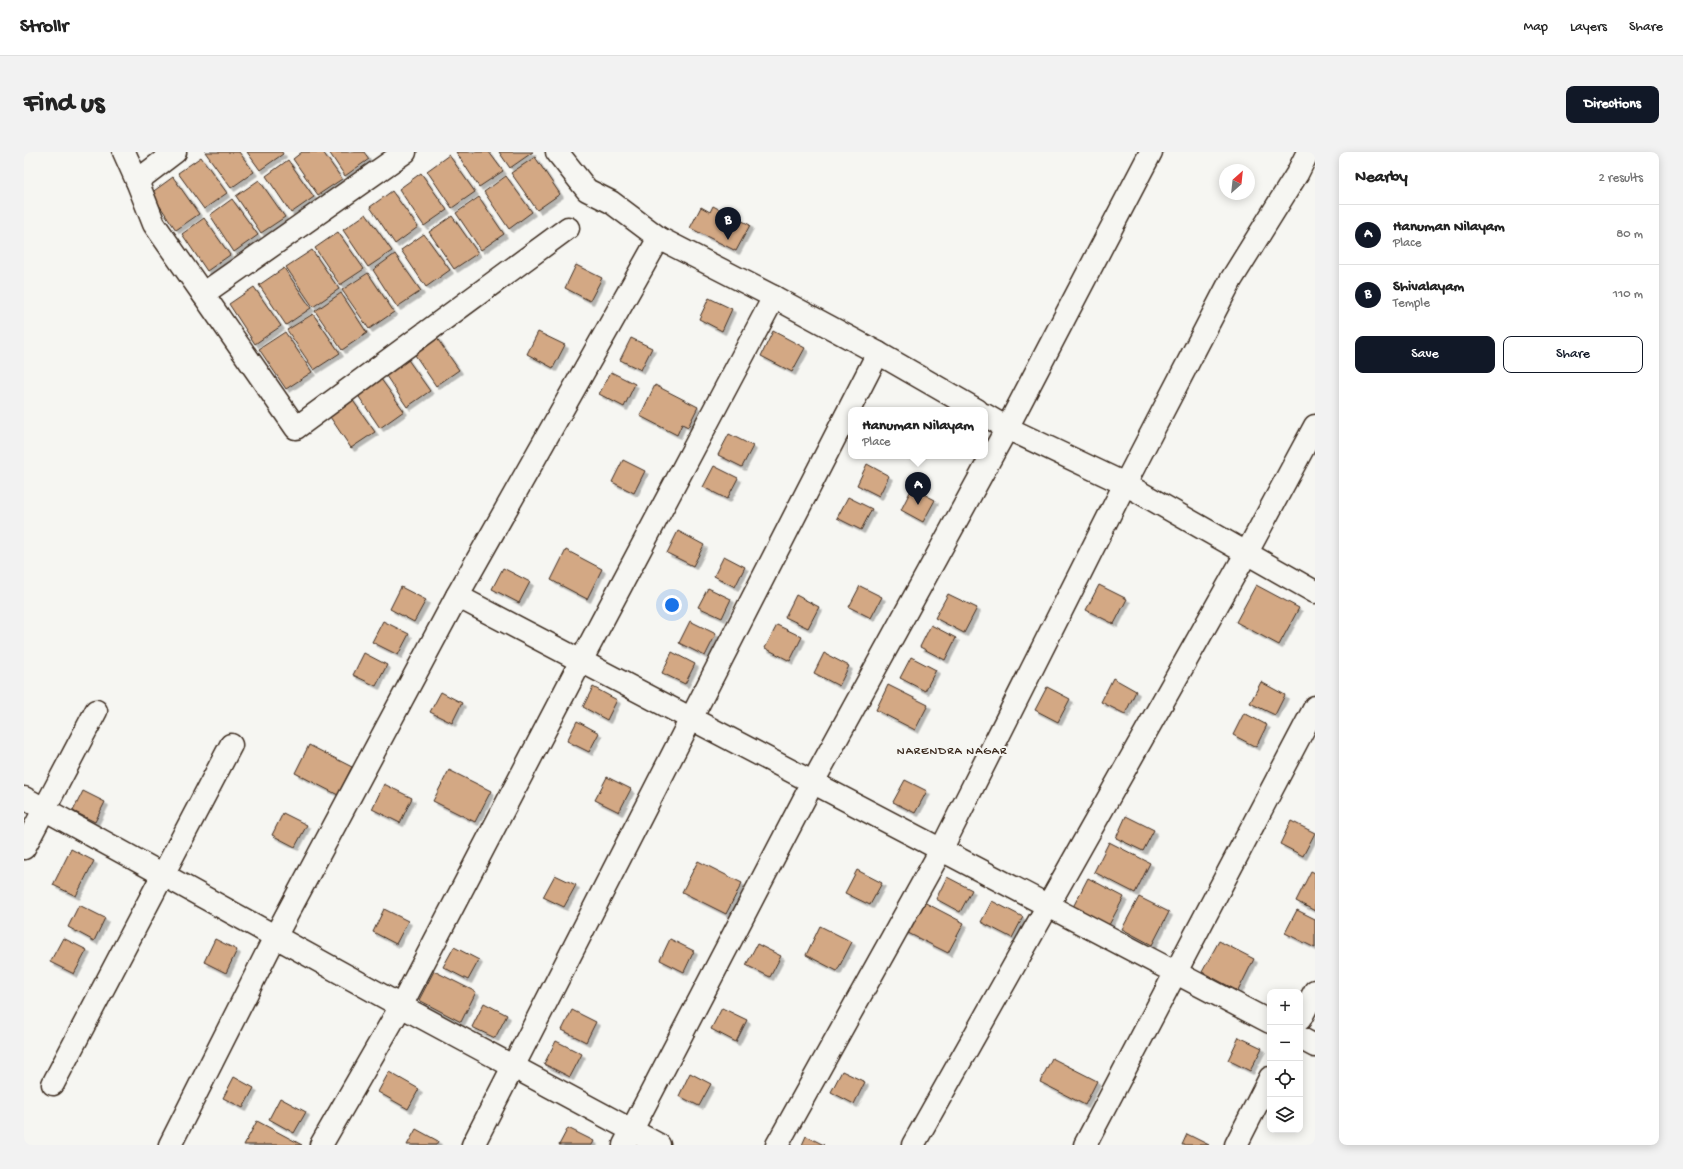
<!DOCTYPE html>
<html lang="en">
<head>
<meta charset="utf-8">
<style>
	:root { --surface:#fff; --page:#f2f2f2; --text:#222; --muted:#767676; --line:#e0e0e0; --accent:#111827 }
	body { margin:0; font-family:"Gochi Hand",sans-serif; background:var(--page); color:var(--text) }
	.controls { position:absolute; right:12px; bottom:12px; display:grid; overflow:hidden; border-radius:8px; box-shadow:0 2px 10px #0003 }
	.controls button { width:36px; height:36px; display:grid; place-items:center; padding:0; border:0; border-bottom:1px solid var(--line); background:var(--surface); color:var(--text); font:20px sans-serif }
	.compass { position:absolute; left:1195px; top:12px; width:36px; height:36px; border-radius:50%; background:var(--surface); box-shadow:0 2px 10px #0003; rotate:27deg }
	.you { position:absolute; left:648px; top:453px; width:14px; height:14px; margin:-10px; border:3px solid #fff; border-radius:50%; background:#1a73e8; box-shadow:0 0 0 6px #1a73e833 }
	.badge { display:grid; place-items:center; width:26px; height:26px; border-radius:50%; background:var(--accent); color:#fff; font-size:13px; font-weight:700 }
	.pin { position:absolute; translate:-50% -33px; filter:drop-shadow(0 1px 2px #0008) }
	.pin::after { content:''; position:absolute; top:21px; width:14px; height:12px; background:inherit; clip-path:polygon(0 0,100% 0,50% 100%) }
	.popup { position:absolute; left:824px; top:255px; width:140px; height:52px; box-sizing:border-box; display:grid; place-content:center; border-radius:8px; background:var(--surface); filter:drop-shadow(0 1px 3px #0005); font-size:13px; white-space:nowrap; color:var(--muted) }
	.popup b { font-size:15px; color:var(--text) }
	.popup::after { content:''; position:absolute; left:50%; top:100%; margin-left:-8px; border:8px solid transparent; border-top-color:var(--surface) }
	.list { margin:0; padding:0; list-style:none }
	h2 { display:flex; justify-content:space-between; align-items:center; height:52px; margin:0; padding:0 16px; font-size:17px }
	h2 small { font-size:13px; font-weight:400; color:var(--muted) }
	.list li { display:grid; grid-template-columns:26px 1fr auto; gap:12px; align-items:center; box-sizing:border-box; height:60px; padding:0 16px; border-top:1px solid var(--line) }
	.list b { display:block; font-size:15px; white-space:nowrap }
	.list p { margin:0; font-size:13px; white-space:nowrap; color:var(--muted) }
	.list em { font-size:13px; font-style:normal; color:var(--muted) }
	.actions { display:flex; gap:8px; padding:12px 16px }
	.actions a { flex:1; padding:9px 0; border:1px solid var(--accent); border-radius:8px; text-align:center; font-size:14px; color:var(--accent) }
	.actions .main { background:var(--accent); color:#fff }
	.icon { flex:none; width:22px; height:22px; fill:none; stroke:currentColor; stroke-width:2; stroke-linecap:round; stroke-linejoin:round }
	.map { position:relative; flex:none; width:1291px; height:993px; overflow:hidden; border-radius:8px }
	header { display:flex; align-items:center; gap:24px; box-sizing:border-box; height:56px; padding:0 20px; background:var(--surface); border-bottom:1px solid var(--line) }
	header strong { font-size:19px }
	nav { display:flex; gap:22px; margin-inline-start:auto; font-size:14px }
	.intro { display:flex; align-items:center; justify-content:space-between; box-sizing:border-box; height:96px; padding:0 24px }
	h1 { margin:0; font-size:28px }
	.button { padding:10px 18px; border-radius:8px; background:var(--accent); color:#fff; font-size:14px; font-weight:700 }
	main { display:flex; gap:24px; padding:0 24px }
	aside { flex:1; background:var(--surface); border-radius:8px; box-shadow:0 2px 10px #0003 }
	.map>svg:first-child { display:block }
	.building { fill:#d3a884; stroke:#3b2a1e; filter:url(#shadow) }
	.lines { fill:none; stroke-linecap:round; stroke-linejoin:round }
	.minor-casing { stroke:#3b2a1e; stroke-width:25 }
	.minor { stroke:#f6f6f2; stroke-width:22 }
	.labels { text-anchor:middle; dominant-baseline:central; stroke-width:4; stroke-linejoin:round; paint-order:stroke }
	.neighbourhood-label { font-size:12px; letter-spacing:1px; fill:#3b2a1e; stroke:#f6f6f2 }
</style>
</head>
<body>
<header>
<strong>Strollr</strong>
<nav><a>Map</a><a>Layers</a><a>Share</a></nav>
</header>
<div class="intro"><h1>Find us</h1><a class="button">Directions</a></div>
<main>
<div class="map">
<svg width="1291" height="993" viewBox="0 0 1291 993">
	<defs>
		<filter id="shadow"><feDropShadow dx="3.5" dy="3.5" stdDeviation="0" flood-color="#0004"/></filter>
	</defs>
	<rect width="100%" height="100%" fill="#f6f6f2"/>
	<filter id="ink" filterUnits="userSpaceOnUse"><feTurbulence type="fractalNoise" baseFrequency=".025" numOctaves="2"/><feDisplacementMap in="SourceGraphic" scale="8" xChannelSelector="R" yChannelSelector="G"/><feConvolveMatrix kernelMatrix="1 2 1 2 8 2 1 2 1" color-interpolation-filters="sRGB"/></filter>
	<g filter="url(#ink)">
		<!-- building -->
		<g class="building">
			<path d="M181,0H215L230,20L207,36Z"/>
			<path d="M223,0H258L259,2L236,18Z"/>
			<path d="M278,0H299L318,27L294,43L269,7Z"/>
			<path d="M305,0H340L345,7L321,24Z"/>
			<path d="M432,0H465L479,19L455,35Z"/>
			<path d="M475,0H509L486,16Z"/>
			<path d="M425,3L451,40L428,56L403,19Z"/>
			<path d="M177,5L203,41L180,57L154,21Z"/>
			<path d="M511,5L536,42L513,58L487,21Z"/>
			<path d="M264,8L290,45L267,61L242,24Z"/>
			<path d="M397,21L423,58L400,74L375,37Z"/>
			<path d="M482,24L508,60L485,77L460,40Z"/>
			<path d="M149,25L175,62L152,78L127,41Z"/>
			<path d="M235,28L261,65L237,81L212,44Z"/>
			<path d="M368,39L394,75L371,92L346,55Z"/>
			<path d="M455,45L480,82L457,98L432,61Z"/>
			<path d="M208,47L234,83L210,100L186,63Z"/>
			<path d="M689,54L726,73L712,99L666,76L677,55L686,60Z"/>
			<path d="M342,62L368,99L344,115L319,78Z"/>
			<path d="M428,64L454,101L430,117L405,80Z"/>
			<path d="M180,66L206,103L183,119L158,82Z"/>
			<path d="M314,80L340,117L316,133L291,96Z"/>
			<path d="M400,82L426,118L402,135L377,98Z"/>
			<path d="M288,98L315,137L289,155L262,115Z"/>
			<path d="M371,102L397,139L373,155L349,118Z"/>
			<path d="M552,113L578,126L566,149L541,136Z"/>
			<path d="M260,116L287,156L262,173L235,133Z"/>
			<path d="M344,121L370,160L345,177L318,138Z"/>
			<path d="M230,135L257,174L231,192L205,152Z"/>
			<path d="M317,141L343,181L318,198L291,159Z"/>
			<path d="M685,146L708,157L698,179L675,167Z"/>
			<path d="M289,162L316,201L290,218L263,178Z"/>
			<path d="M749,179L781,196L768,220L737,204Z"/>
			<path d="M261,180L288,220L262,237L235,197Z"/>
			<path d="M514,180L541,193L529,216L503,202Z"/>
			<path d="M410,182L435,218L412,234L387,197Z"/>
			<path d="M607,186L628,196L617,218L596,208Z"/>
			<path d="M380,202L406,239L383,255L358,218Z"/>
			<path d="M587,220L611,232L600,255L575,242Z"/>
			<path d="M354,223L380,259L356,276L331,239Z"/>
			<path d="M631,233L674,255L664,275L658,272L653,283L616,264Z"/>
			<path d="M325,243L351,280L327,296L302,259Z"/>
			<path d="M705,282L729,294L718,315L694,303Z"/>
			<path d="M599,308L621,319L610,341L588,330Z"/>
			<path d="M843,312L865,324L855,344L833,333Z"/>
			<path d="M690,314L714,326L703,347L679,335Z"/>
			<path d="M888,336L911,348L899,370L877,358Z"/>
			<path d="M824,345L848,357L837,378L813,366Z"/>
			<path d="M654,379L680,393L669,414L643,401Z"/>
			<path d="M542,398L578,417L563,447L527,428Z"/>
			<path d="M700,404L721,415L711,435L690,424Z"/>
			<path d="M479,416L506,430L495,451L468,437Z"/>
			<path d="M1075,433L1103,447L1090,472L1062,458Z"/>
			<path d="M1232,433L1275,456L1255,493L1212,470Z"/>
			<path d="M836,434L858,445L847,466L825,455Z"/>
			<path d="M377,435L402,448L390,470L366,457Z"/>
			<path d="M684,436L707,447L698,466L674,455Z"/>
			<path d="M924,442L953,456L940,481L911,466Z"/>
			<path d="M772,443L795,455L784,476L761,465Z"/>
			<path d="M359,469L385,482L374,503L348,490Z"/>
			<path d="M666,469L692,482L681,504L655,491Z"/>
			<path d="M753,473L778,485L766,509L741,496Z"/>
			<path d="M907,473L932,486L921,508L896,495Z"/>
			<path d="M648,500L671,512L661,532L638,521Z"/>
			<path d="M340,501L363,513L352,534L329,523Z"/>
			<path d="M800,501L825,514L815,534L790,521Z"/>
			<path d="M887,505L912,518L901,539L876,526Z"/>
			<path d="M1089,526L1112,539L1101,562L1077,550Z"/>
			<path d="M1237,530L1261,543L1251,563L1226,551Z"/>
			<path d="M864,533L904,553L891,578L852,558Z"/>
			<path d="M569,535L593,548L583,568L559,555Z"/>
			<path d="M1023,535L1046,547L1034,570L1011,558Z"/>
			<path d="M417,540L438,551L428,571L406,560Z"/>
			<path d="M1220,561L1243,573L1232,595L1209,583Z"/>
			<path d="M553,569L575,581L565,600L543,589Z"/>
			<path d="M285,593L328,615L314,643L271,621Z"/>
			<path d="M425,618L467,639L451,670L409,649Z"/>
			<path d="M583,625L607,637L595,660L571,648Z"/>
			<path d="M881,628L903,639L891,661L869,650Z"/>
			<path d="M360,632L388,646L376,671L348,657Z"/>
			<path d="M59,639L81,650L71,670L49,659Z"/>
			<path d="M259,661L283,673L271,695L248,683Z"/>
			<path d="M1102,664L1130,678L1119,699L1092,686Z"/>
			<path d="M1267,669L1291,681L1279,704L1256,692Z"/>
			<path d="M1085,690L1126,711L1111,741L1070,720Z"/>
			<path d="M47,697L70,709L52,744L29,733Z"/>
			<path d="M674,709L718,731L702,762L658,740Z"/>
			<path d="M833,718L858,731L846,753L821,741Z"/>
			<path d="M1287,719L1291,721V759L1272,749Z"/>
			<path d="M531,723L552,733L540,755L519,745Z"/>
			<path d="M923,725L948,738L936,760L912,747Z"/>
			<path d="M1064,726L1100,745L1085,773L1049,755Z"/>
			<path d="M1115,745L1145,760L1128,793L1098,777Z"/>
			<path d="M896,748L940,771L924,801L880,779Z"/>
			<path d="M968,749L999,765L988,786L957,770Z"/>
			<path d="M55,753L81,766L70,789L44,775Z"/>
			<path d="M360,757L384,769L372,792L349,780Z"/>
			<path d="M1273,758L1291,767V796L1261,781Z"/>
			<path d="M796,774L828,790L813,819L782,803Z"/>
			<path d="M39,786L63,798L50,822L26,810Z"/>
			<path d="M191,787L213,798L202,821L180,810Z"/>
			<path d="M646,787L670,799L660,820L636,808Z"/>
			<path d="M1195,789L1230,807L1214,839L1178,820Z"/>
			<path d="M733,792L757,804L746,825L722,813Z"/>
			<path d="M430,795L455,808L444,828L419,815Z"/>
			<path d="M410,819L452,840L437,870L395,848Z"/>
			<path d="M460,851L483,863L471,886L448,875Z"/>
			<path d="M698,856L723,868L712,890L687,877Z"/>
			<path d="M548,858L572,870L562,890L538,878Z"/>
			<path d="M1215,885L1238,896L1226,919L1204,908Z"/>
			<path d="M532,889L558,902L546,925L520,912Z"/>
			<path d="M1028,906L1073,929L1061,953L1016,930Z"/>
			<path d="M818,919L841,930L830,952L807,940Z"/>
			<path d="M365,920L395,937L384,957L354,940Z"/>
			<path d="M666,921L687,932L675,954L655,944Z"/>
			<path d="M210,925L230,936L219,956L199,946Z"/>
			<path d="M256,946L282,960L270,981L245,967Z"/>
			<path d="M233,969L278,993H220Z"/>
			<path d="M544,976L570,989L568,993H535Z"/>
			<path d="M392,977L414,989L412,993H383Z"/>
			<path d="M1163,982L1185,993H1158Z"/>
			<path d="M782,984L800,993H778Z"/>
		</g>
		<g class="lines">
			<defs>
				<g id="minor">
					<path d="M100,0L113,29"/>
					<path d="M151,0L113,29L130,72L179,142L381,0"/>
					<path d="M533,0L563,38L587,50L635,86L750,145L854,201L953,258"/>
					<path d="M179,142L272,276L544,76"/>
					<path d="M961,263L983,276L1101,332L1291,440"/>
					<path d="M433,444L1246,870"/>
					<path d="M0,646L377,854L635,993"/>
					<path d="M0,696L72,559"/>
					<path d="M1276,867L1291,839"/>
					<path d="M1276,886L1291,894"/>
					<path d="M29,932L207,593"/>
					<path d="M146,993L252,783L433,444L635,86"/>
					<path d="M297,993L377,854L557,509L750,145"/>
					<path d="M449,993L854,201"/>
					<path d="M600,993L789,630L983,276L1127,0"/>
					<path d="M753,993L917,698L1101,332L1207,128L1273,22L1284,0"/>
					<path d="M889,993L1222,402L1291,274"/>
					<path d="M1061,993L1291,555"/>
					<path d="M1212,993L1246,926"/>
				</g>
			</defs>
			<!-- minor casing -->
			<use href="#minor" class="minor-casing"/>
			<!-- minor -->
			<use href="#minor" class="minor"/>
		</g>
	</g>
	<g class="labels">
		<!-- neighbourhood labels -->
		<g class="neighbourhood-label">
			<text x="928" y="600">NARENDRA NAGAR</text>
		</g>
	</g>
</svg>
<div class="controls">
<button>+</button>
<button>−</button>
<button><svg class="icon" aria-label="locate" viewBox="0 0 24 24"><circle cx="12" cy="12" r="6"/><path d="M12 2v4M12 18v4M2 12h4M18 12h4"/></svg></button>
<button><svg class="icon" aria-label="layers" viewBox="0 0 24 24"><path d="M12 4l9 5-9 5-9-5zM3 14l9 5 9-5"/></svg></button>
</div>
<svg class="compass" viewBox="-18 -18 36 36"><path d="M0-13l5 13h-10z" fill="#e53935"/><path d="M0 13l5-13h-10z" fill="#767676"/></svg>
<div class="you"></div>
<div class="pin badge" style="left:894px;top:353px">A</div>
<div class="popup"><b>Hanuman Nilayam</b>Place</div>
<div class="pin badge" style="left:704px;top:88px">B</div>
</div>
<aside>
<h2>Nearby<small>2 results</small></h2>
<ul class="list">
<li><span class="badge">A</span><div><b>Hanuman Nilayam</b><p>Place</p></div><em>80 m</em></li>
<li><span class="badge">B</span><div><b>Shivalayam</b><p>Temple</p></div><em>110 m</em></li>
</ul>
<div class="actions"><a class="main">Save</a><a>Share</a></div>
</aside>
</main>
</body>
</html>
